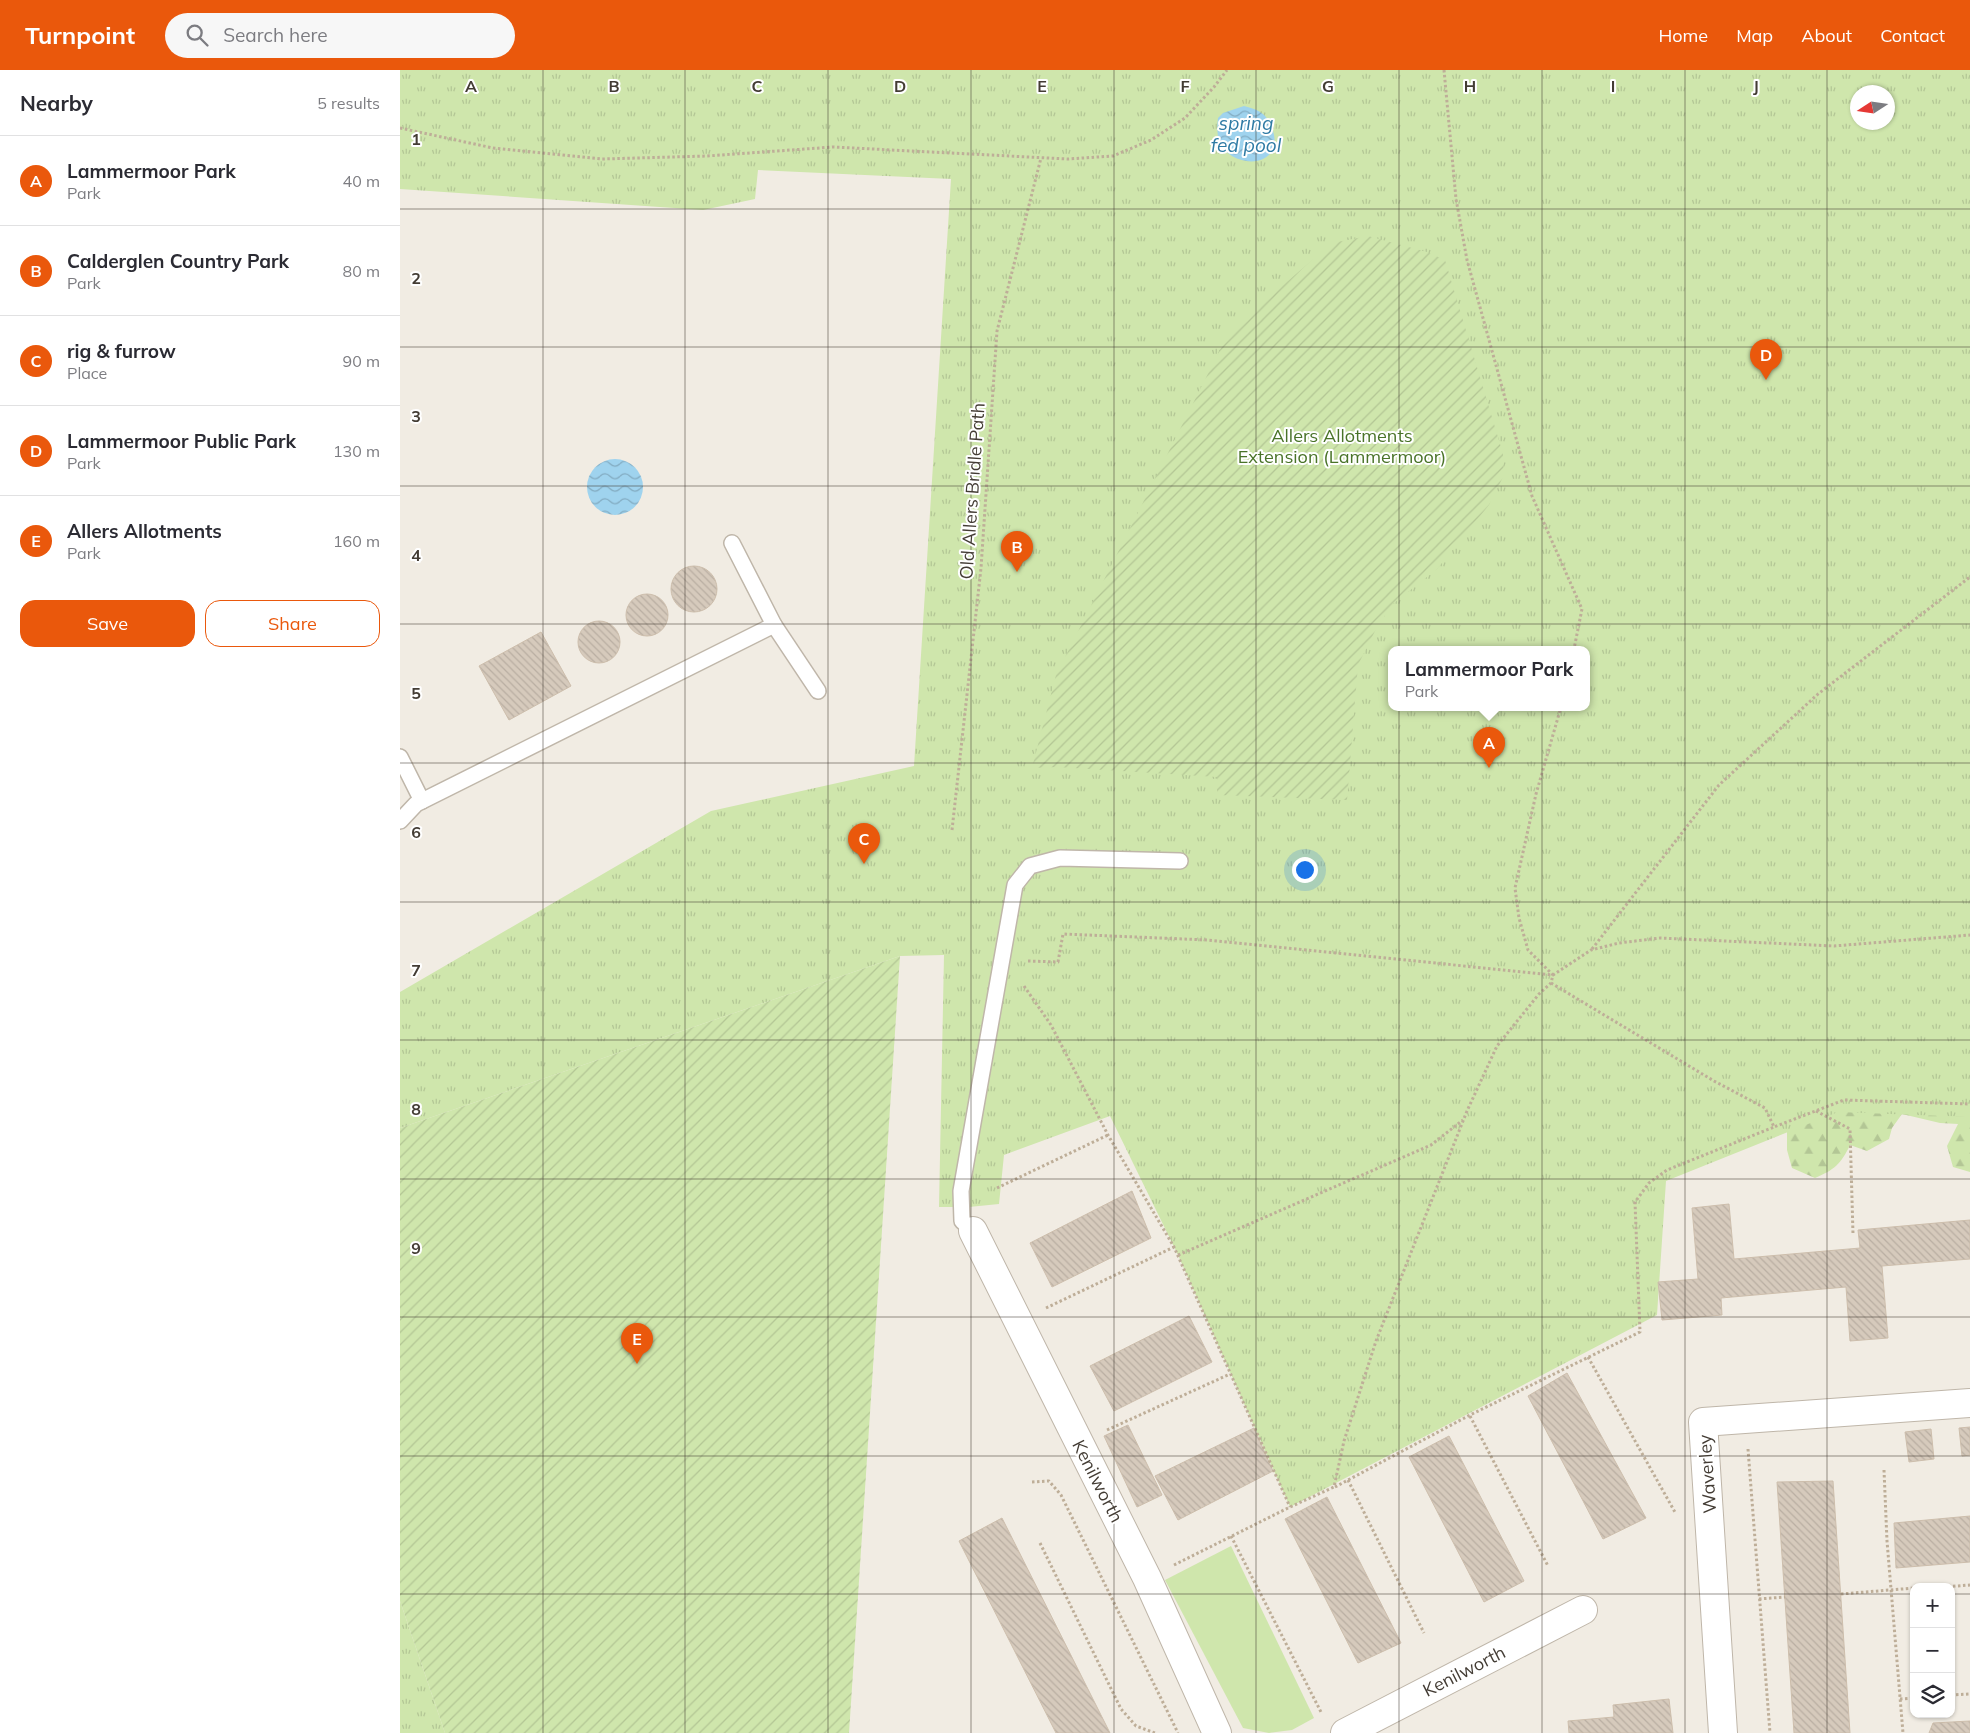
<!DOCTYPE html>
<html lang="en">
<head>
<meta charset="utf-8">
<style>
	:root { --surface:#fff; --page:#f7f7f7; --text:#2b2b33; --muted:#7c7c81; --line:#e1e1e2; --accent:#ea580c }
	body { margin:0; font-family:Mulish,sans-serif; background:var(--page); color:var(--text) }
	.controls { position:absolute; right:15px; bottom:15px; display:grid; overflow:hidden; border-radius:10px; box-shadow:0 1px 4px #0004 }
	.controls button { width:45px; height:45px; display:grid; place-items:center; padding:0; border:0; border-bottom:1px solid var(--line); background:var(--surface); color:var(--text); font:25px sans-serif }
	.compass { position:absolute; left:1450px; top:15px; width:45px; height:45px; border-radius:50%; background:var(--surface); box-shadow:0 1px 4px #0004; rotate:258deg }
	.you { position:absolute; left:904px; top:799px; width:18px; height:18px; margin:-12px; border:4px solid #fff; border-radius:50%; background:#1a73e8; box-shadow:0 0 0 8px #1a73e833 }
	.badge { display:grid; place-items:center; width:32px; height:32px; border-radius:50%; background:var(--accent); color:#fff; font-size:16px; font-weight:700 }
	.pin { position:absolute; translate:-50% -41px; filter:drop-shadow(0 1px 2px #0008) }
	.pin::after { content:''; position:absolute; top:26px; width:18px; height:15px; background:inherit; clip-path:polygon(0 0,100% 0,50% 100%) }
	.popup { position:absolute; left:988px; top:576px; width:202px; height:65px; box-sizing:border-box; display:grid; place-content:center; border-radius:10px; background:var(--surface); filter:drop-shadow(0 1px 4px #0005); font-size:16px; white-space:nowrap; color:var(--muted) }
	.popup b { font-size:19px; color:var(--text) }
	.popup::after { content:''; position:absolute; left:50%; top:100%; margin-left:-10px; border:10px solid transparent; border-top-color:var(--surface) }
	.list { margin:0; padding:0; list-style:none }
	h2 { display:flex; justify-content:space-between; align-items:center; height:65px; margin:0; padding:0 20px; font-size:21px }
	h2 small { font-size:16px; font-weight:400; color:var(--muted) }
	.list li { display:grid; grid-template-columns:32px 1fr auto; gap:15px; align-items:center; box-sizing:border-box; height:90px; padding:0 20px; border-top:1px solid var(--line) }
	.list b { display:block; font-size:19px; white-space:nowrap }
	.list p { margin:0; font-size:16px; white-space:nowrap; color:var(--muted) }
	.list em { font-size:16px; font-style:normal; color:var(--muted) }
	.actions { display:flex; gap:10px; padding:15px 20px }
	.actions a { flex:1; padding:11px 0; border:1px solid var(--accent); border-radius:15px; text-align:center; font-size:18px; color:var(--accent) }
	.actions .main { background:var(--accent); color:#fff }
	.icon { flex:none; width:28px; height:28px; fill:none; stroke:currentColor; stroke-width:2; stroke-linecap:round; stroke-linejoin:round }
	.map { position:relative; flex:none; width:1570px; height:1663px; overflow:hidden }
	header { display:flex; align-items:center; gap:30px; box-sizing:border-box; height:70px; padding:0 25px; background:var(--accent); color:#fff }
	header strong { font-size:24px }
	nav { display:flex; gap:28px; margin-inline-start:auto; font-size:18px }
	.search { width:350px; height:45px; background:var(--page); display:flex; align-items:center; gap:12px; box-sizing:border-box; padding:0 18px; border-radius:28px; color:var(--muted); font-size:19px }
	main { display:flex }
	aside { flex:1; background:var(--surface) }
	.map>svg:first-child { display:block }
	.grass { fill:#cfe6ac }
	.forest { fill:url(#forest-firs) }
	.park { fill:url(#park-tufts); fill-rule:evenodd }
	.garden { fill:url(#garden-furrows) }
	.water { fill:url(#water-waves) }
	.building { fill:url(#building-back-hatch); stroke:#cdbeac }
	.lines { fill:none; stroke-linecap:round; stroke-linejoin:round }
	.service-casing { stroke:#bfb6a9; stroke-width:18 }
	.minor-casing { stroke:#bfb6a9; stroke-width:30 }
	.path { stroke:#beae98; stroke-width:3; stroke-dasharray:2.5 2.5; stroke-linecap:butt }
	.service { stroke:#fff; stroke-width:15 }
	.minor { stroke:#fff; stroke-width:28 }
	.grid { fill:none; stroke:#433c34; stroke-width:1; stroke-opacity:0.55 }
	.labels { text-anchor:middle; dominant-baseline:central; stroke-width:4; stroke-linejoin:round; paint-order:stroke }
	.park-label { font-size:18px; fill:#497328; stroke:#fff }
	.street-label { font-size:18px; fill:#433c34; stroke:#fff }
	.water-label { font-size:19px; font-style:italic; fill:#2e7aa4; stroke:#fff }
	.grid-label { font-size:16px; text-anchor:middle; font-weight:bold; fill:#433c34; stroke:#fff; stroke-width:4; stroke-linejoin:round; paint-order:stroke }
</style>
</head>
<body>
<header>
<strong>Turnpoint</strong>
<div class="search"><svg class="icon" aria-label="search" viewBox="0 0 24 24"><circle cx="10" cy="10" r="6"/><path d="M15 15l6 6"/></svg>Search here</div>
<nav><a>Home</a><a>Map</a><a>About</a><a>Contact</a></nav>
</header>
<main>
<aside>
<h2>Nearby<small>5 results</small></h2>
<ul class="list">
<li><span class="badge">A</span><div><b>Lammermoor Park</b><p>Park</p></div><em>40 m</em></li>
<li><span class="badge">B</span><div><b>Calderglen Country Park</b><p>Park</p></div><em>80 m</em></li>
<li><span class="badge">C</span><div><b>rig &amp; furrow</b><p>Place</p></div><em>90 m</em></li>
<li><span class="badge">D</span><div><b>Lammermoor Public Park</b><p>Park</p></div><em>130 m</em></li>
<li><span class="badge">E</span><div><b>Allers Allotments</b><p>Park</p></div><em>160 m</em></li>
</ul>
<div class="actions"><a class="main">Save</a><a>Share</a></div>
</aside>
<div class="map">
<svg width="1570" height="1663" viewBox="0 0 1570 1663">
	<defs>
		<pattern id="forest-firs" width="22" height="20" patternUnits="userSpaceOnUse" patternTransform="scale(1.25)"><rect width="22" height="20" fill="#cfe6ac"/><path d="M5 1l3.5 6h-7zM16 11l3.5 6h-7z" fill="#b3c695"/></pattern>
		<pattern id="park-tufts" width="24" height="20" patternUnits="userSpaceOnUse" patternTransform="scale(1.25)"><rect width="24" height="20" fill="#cfe6ac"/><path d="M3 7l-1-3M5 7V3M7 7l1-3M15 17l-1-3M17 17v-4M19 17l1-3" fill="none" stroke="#b3c695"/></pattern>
		<pattern id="garden-furrows" width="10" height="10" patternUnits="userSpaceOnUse" patternTransform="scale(1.25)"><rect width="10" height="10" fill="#cfe6ac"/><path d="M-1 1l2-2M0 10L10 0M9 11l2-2" fill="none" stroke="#b3c695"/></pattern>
		<pattern id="water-waves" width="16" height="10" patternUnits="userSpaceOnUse" patternTransform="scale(1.25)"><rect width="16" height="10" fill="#9fd3ee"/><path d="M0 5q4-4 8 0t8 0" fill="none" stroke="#83acc2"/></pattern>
		<pattern id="building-back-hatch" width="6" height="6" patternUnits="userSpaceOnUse" patternTransform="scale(1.25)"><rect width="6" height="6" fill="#d6cabc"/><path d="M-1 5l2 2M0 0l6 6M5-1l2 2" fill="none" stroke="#b9aea2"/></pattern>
	</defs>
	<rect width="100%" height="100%" fill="#f1ece3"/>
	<!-- grass -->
	<path class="grass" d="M831,1476L914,1648L892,1660L869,1663L843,1658L765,1510Z"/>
	<!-- forest -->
	<path class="forest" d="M1570,1003V1102L1553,1097L1547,1076L1558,1054L1540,1053L1502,1044L1492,1058L1489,1069L1467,1081L1450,1075C1441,1094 1434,1100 1415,1108L1392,1098L1387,1080V1052Z"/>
	<!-- park -->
	<g class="park">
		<path d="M0,0H1570V1047L1438,1042L1266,1111L1257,1245L890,1437L778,1185L710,1046L604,1085L599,1134L569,1137H539L544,885L500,886L0,1058V922L311,741L514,696L551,109L358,100L355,129L303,140L0,119ZM1458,22H1488V52H1458ZM992,579H1186V637H992Z"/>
		<path d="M0,1531L45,1663H0Z"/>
	</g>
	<!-- garden -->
	<g class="garden">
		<path d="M968,166L1027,182L1045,190L1103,384L1104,405L1089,435L1037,499L994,533L978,555L958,595L947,730L817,725V707L657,697L632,698L656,605L829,262L932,173Z"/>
		<path d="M500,886L449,1663H45L0,1531V1058Z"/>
	</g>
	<!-- water -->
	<g class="water">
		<path d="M844,36C859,40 866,43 872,58C887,99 831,101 819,71C817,64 817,55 818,48L823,43Z"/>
		<circle cx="215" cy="417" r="28"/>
	</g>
	<!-- building -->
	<g class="building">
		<circle cx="294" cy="519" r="23"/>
		<circle cx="247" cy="545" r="21"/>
		<circle cx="199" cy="572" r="21"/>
		<path d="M141,562L171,616L109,650L79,596Z"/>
		<path d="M732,1121L751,1168L652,1217L630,1173Z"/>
		<path d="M1329,1134L1334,1189L1460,1178L1458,1160L1570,1150V1189L1482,1196L1488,1268L1450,1271L1446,1217L1321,1228L1322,1245L1262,1250L1258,1212L1298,1209L1292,1138Z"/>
		<path d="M789,1246L812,1292L714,1341L690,1296Z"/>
		<path d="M1167,1303L1246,1448L1203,1469L1128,1326Z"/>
		<path d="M728,1355L762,1425L737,1437L704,1366Z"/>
		<path d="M1570,1357V1385L1562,1386L1559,1358Z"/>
		<path d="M854,1358L873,1401L778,1450L755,1406Z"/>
		<path d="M1531,1359L1534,1389L1509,1392L1505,1362Z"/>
		<path d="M1049,1366L1124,1511L1084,1532L1009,1387Z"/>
		<path d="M1433,1411L1450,1663H1394L1377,1412Z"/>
		<path d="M927,1427L1001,1573L958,1593L885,1449Z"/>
		<path d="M1570,1446V1492L1496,1498L1494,1453Z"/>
		<path d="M602,1448L710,1663H656L559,1471Z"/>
		<path d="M1269,1629L1273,1663H1169L1168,1651L1214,1647L1213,1635Z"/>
		<path d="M1570,1651V1663H1529L1533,1653Z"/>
	</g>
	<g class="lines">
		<defs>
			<g id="service">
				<path d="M374,555L418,621"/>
				<path d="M0,687L22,731"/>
				<path d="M0,751L16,734L374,555L332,473"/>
				<path d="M573,1161L562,1151L561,1121L615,815L630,796L660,788L780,791"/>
			</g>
			<g id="minor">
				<path d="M573,1161L747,1508L817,1663"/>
				<path d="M945,1663L1183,1540"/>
				<path d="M1323,1663L1303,1352L1570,1333"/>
			</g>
		</defs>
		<!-- service casing -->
		<use href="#service" class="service-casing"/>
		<!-- minor casing -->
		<use href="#minor" class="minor-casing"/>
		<!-- path -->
		<g class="path">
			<path d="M1044,0L1056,129L1067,190L1132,426L1182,539L1174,579"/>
			<path d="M0,58L93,78L202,89L307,86L433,77L668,89L713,86L751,70L785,48L814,17L827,0"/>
			<path d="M552,760L581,498L597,261L641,88"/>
			<path d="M1192,879L1319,715L1418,624L1570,507"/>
			<path d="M628,891L658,892L663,864L808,870L1153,905L1191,880L1219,873L1260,868L1434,876L1570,865"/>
			<path d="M1151,913L1314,1011L1365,1038L1374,1057L1444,1030L1570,1034"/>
			<path d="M624,916L651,955L708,1065L774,1177L890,1437"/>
			<path d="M1416,1041L1450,1059L1453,1164"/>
			<path d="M597,1118L708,1065"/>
			<path d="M778,1185L1031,1075L1063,1050"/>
			<path d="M646,1238L774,1177"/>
			<path d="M1188,1287L1276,1444"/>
			<path d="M1070,1346L1148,1496"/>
			<path d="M707,1360L830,1304"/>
			<path d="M1348,1379L1370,1663"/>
			<path d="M1484,1400L1487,1471L1503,1663"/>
			<path d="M948,1410L1024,1563"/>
			<path d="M632,1412L649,1411L661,1425L778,1663"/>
			<path d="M935,1417L1070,1345L1240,1262L1235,1132L1249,1113L1267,1100L1374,1057"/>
			<path d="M831,1466L922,1644"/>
			<path d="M640,1473L721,1639L736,1656L755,1663"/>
			<path d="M774,1495L890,1437L934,1417L944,1371L976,1271L1067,1041L1097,976L1139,924L1151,913L1153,905L1128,880L1119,848L1115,818L1136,724L1161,637"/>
			<path d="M1543,1517L1570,1515"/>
			<path d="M1441,1524L1514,1518"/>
			<path d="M1359,1529L1385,1527"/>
			<path d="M1551,1625L1570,1624"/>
			<path d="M1500,1629L1514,1628"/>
		</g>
		<!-- service -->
		<use href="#service" class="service"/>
		<!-- minor -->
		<use href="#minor" class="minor"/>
	</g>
	<!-- grid -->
	<path class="grid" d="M143,0V1663M285,0V1663M428,0V1663M571,0V1663M714,0V1663M856,0V1663M999,0V1663M1142,0V1663M1285,0V1663M1427,0V1663M0,139H1570M0,277H1570M0,416H1570M0,554H1570M0,693H1570M0,832H1570M0,970H1570M0,1109H1570M0,1247H1570M0,1386H1570M0,1524H1514M1551,1524H1570"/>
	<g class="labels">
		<!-- park labels -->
		<g class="park-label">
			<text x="942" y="365">Allers Allotments<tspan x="942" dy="21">Extension (Lammermoor)</tspan></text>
		</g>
		<!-- street labels -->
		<g class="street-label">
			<text transform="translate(572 421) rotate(-86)">Old Allers Bridle Path</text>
			<text transform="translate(1307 1404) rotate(-94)">Waverley</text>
			<text transform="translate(698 1411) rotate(63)">Kenilworth</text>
			<text transform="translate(1064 1601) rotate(-27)">Kenilworth</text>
		</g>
		<!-- water labels -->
		<g class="water-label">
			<text x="846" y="53">spring<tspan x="846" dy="22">fed pool</tspan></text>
		</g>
	</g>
	<g class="grid-label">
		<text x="71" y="22">A</text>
		<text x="214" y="22">B</text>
		<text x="357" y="22">C</text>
		<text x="500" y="22">D</text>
		<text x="642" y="22">E</text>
		<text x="785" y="22">F</text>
		<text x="928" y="22">G</text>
		<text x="1070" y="22">H</text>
		<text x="1213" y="22">I</text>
		<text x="1356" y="22">J</text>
		<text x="16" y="75">1</text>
		<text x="16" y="214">2</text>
		<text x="16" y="352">3</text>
		<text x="16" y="491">4</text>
		<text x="16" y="629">5</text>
		<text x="16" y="768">6</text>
		<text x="16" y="906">7</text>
		<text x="16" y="1045">8</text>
		<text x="16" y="1184">9</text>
	</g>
</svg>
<div class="controls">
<button>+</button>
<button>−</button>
<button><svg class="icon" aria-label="layers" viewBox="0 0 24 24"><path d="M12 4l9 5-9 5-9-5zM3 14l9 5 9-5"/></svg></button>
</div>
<svg class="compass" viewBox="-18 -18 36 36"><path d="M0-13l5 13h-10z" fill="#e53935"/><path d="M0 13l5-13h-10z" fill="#7c7c81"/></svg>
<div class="you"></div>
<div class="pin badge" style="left:1089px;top:698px">A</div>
<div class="popup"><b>Lammermoor Park</b>Park</div>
<div class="pin badge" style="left:617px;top:502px">B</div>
<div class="pin badge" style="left:464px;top:794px">C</div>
<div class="pin badge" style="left:1366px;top:310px">D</div>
<div class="pin badge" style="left:237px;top:1294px">E</div>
</div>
</main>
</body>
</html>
